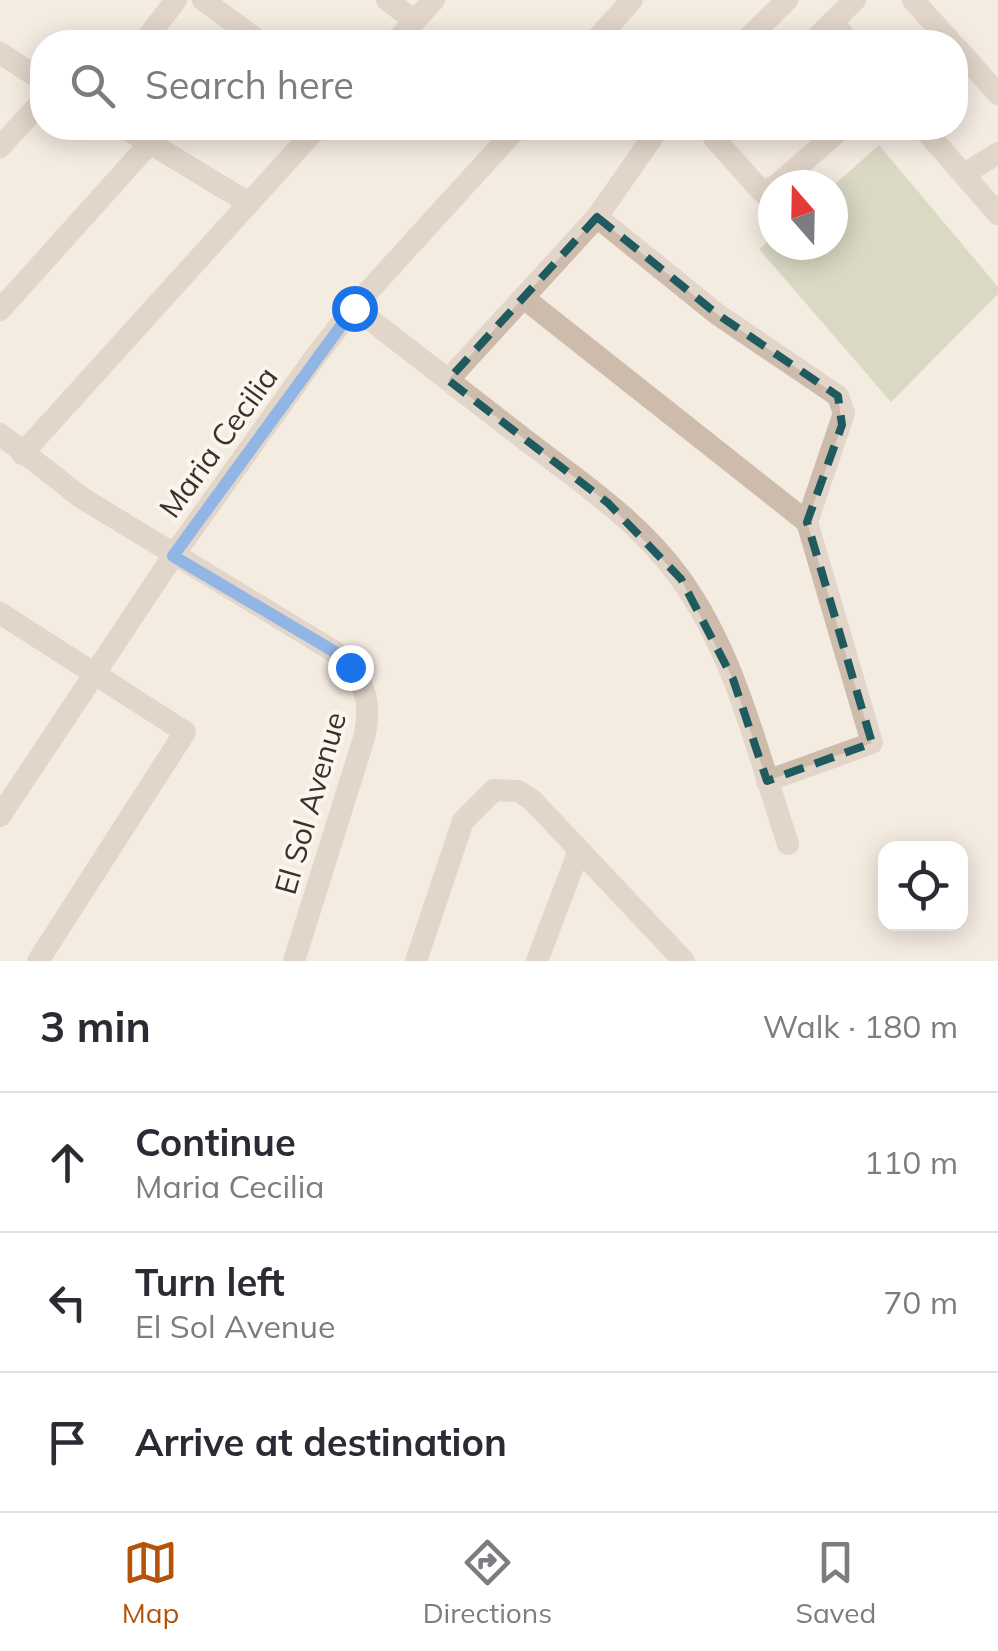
<!DOCTYPE html>
<html lang="en">
<head>
<meta charset="utf-8">
<style>
	:root { --surface:#fff; --page:#f7f7f7; --text:#2b2b33; --muted:#7c7c81; --line:#e1e1e2; --accent:#b45309 }
	body { margin:0; font-family:Mulish,sans-serif; background:var(--page); color:var(--text) }
	.controls { position:absolute; right:30px; bottom:30px; display:grid; overflow:hidden; border-radius:20px; box-shadow:0 5px 25px #0003 }
	.controls button { width:90px; height:90px; display:grid; place-items:center; padding:0; border:0; border-bottom:2px solid var(--line); background:var(--surface); color:var(--text); font:50px sans-serif }
	.compass { position:absolute; left:758px; top:170px; width:90px; height:90px; border-radius:50%; background:var(--surface); box-shadow:0 5px 25px #0003; rotate:340deg }
	.stop { position:absolute; width:30px; height:30px; margin:-22px; border:8px solid #1a73e8; border-radius:50%; background:#fff }
	.stop.end { background:#1a73e8; border-color:#fff; box-shadow:0 2px 10px #0008 }
	.list { margin:0; padding:0; list-style:none }
	h2 { display:flex; justify-content:space-between; align-items:center; height:130px; margin:0; padding:0 40px; font-size:42px }
	h2 small { font-size:32px; font-weight:400; color:var(--muted) }
	.list li { display:grid; grid-template-columns:65px 1fr auto; gap:30px; align-items:center; box-sizing:border-box; height:140px; padding:0 40px; border-top:2px solid var(--line) }
	.list b { display:block; font-size:38px; white-space:nowrap }
	.list p { margin:0; font-size:32px; white-space:nowrap; color:var(--muted) }
	.list em { font-size:32px; font-style:normal; color:var(--muted) }
	.icon { flex:none; width:55px; height:55px; fill:none; stroke:currentColor; stroke-width:2; stroke-linecap:round; stroke-linejoin:round }
	.map { position:relative; flex:none; width:998px; height:961px; overflow:hidden }
	.search { position:absolute; background:var(--surface); box-shadow:0 5px 25px #0003; left:30px; right:30px; top:30px; height:110px; display:flex; align-items:center; gap:25px; box-sizing:border-box; padding:0 35px; border-radius:40px; color:var(--muted); font-size:38px }
	.sheet { height:550px; background:var(--surface) }
	nav { display:flex; justify-content:space-around; align-items:center; box-sizing:border-box; height:140px; border-top:2px solid var(--line); background:var(--surface); font-size:28px; color:var(--muted) }
	nav a { display:grid; justify-items:center; gap:5px }
	nav .on { color:var(--accent) }
	.map>svg:first-child { display:block }
	.green { fill:#b8c4a0 }
	.lines { fill:none; stroke-linecap:round; stroke-linejoin:round }
	.street { stroke:#cdbbac; stroke-width:22 }
	.route { stroke:#1a73e8; stroke-width:12 }
	.marked { fill:none; stroke:#1f5a5e; stroke-width:8; stroke-dasharray:20 12; stroke-linejoin:round }
	.labels { text-anchor:middle; dominant-baseline:central; stroke-width:8; stroke-linejoin:round; paint-order:stroke }
	.street-label { font-size:30px; fill:#3b302b; stroke:#fbf5ee }
</style>
</head>
<body>
<div class="map">
<svg width="998" height="961" viewBox="0 0 998 961">
	<rect width="100%" height="100%" fill="#f4ebe1"/>
	<!-- green -->
	<path class="green" d="M879,145L998,287V294L891,402L759,249L773,237V245H833V186Z"/>
	<g class="lines">
		<!-- street -->
		<g class="street">
			<path d="M203,0L260,42"/>
			<path d="M387,0L415,21"/>
			<path d="M913,0L951,42"/>
			<path d="M832,22L850,42"/>
			<path d="M144,42L176,0"/>
			<path d="M395,42L434,0"/>
			<path d="M594,42L632,0"/>
			<path d="M744,42L787,0"/>
			<path d="M812,42L855,0"/>
			<path d="M956,47L998,94"/>
			<path d="M0,53L42,80"/>
			<path d="M125,128L247,202"/>
			<path d="M725,128L714,138L763,193L773,187"/>
			<path d="M923,128L998,214"/>
			<path d="M0,147L42,101"/>
			<path d="M964,174L998,153"/>
			<path d="M777,185L842,128"/>
			<path d="M597,217L717,314L838,396L844,413L807,522L872,743L767,781"/>
			<path d="M525,299L807,522"/>
			<path d="M354,307C412,352 470,397 528,442C582,483 640,522 680,578C736,655 758,755 788,844"/>
			<path d="M0,310L150,143"/>
			<path d="M448,380L597,217L659,128"/>
			<path d="M0,434L82,498L335,652C364,680 373,698 364,738L294,961"/>
			<path d="M22,454L317,128"/>
			<path d="M0,613L185,732L38,961"/>
			<path d="M0,816L173,556L316,356L354,307L517,128"/>
			<path d="M416,961L463,821L494,790L518,791L532,800L684,961"/>
			<path d="M537,961L578,853"/>
		</g>
	</g>
	<g class="lines">
		<!-- route -->
		<path class="route" d="M350,667L335,652L173,556L354,308"/>
	</g>
	<!-- marked area -->
	<path d="M0 0H998V961H0ZM597,217L717,314L838,396L842,425L807,522L872,743L767,781L733,679L681,579L608,503L448,380Z" fill="#f4ebe1" fill-opacity=".55" fill-rule="evenodd"/>
	<path class="marked" d="M597,217L717,314L838,396L842,425L807,522L872,743L767,781L733,679L681,579L608,503L448,380Z"/>
	<g class="labels">
		<!-- street labels -->
		<g class="street-label">
			<text transform="translate(218 442) rotate(-54)">Maria Cecilia</text>
			<text transform="translate(310 803) rotate(-74)">El Sol Avenue</text>
		</g>
	</g>
</svg>
<div class="controls">
<button><svg class="icon" aria-label="locate" viewBox="0 0 24 24"><circle cx="12" cy="12" r="6"/><path d="M12 2v4M12 18v4M2 12h4M18 12h4"/></svg></button>
</div>
<svg class="compass" viewBox="-18 -18 36 36"><path d="M0-13l5 13h-10z" fill="#e53935"/><path d="M0 13l5-13h-10z" fill="#7c7c81"/></svg>
<div class="stop" style="left:354px;top:308px"></div>
<div class="stop end" style="left:350px;top:667px"></div>
<div class="search"><svg class="icon" aria-label="search" viewBox="0 0 24 24"><circle cx="10" cy="10" r="6"/><path d="M15 15l6 6"/></svg>Search here</div>
</div>
<section class="sheet">
<h2>3 min<small>Walk · 180 m</small></h2>
<ul class="list">
<li><svg class="icon" aria-label="ahead" viewBox="0 0 24 24"><path d="M12 20V5M6 11l6-6 6 6"/></svg><div><b>Continue</b><p>Maria Cecilia</p></div><em>110 m</em></li>
<li><svg class="icon" aria-label="left" viewBox="0 0 24 24"><path d="M17 20v-9H6M10 6l-5 5 5 5"/></svg><div><b>Turn left</b><p>El Sol Avenue</p></div><em>70 m</em></li>
<li><svg class="icon" aria-label="arrive" viewBox="0 0 24 24"><path d="M6 21V4h12l-3 4 3 4H6"/></svg><div><b>Arrive at destination</b></div></li>
</ul>
</section>
<nav>
<a class="on"><svg class="icon" aria-label="map" viewBox="0 0 24 24"><path d="M3 6l6-2 6 2 6-2v14l-6 2-6-2-6 2zM9 4v14M15 6v14"/></svg>Map</a>
<a><svg class="icon" aria-label="directions" viewBox="0 0 24 24"><path d="M12 3l9 9-9 9-9-9zM9 14v-3h6M13 9l2 2-2 2"/></svg>Directions</a>
<a><svg class="icon" aria-label="saved" viewBox="0 0 24 24"><path d="M7 4h10v16l-5-4-5 4z"/></svg>Saved</a>
</nav>
</body>
</html>
